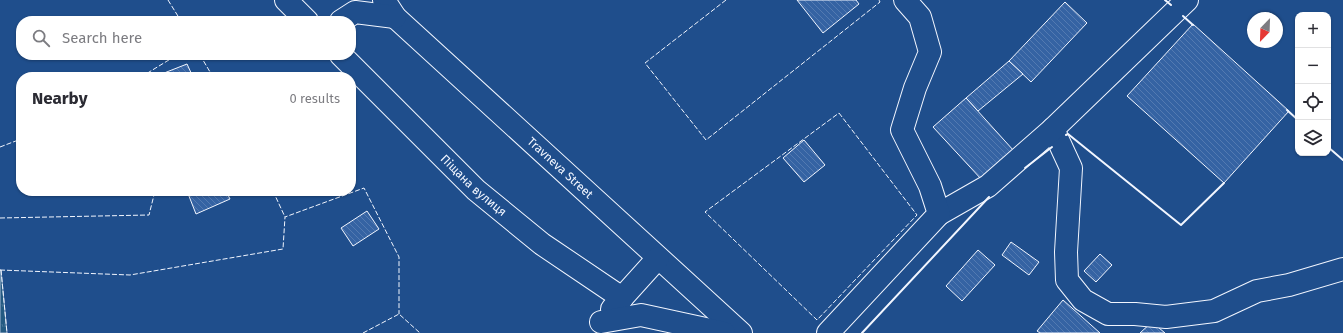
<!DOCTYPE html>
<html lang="en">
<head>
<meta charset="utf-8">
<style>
	:root { --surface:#fff; --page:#f7f7f7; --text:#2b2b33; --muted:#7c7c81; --line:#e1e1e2 }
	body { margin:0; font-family:"Fira Sans",sans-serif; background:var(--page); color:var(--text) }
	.controls { position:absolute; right:12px; top:12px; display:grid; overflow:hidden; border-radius:8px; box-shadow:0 1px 3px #0004 }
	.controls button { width:36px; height:36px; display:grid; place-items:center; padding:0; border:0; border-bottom:1px solid var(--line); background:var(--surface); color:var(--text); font:20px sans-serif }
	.compass { position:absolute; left:1247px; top:12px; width:36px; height:36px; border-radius:50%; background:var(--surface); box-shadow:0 1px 3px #0004; rotate:203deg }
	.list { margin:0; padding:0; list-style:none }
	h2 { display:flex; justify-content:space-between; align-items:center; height:52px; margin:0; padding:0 16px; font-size:17px }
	h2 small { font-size:13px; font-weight:400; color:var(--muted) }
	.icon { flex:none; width:22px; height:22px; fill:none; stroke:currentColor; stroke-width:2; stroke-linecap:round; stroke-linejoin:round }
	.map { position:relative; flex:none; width:1343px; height:333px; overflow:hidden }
	.search { position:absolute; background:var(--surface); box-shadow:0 1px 3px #0004; left:16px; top:16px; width:340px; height:44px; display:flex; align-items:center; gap:10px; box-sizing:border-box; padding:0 14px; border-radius:16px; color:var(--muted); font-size:15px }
	.panel { position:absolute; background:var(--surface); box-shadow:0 1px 3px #0004; left:16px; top:72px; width:340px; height:124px; border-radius:16px }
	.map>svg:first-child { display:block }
	.grass { fill:url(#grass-tufts); stroke:#a8bbd7 }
	.building { fill:url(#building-back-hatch); stroke:#f2f6ff }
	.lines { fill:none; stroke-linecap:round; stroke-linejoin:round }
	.minor-casing { stroke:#f2f6ff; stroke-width:24 }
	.minor { stroke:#1f4e8c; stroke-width:22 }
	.fence { stroke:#f2f6ff; stroke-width:1; stroke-dasharray:5 2; stroke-linecap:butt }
	.wall { stroke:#f2f6ff; stroke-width:2 }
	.labels { text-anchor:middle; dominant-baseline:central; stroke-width:3; stroke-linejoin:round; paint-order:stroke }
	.street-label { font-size:12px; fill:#f2f6ff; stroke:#1f4e8c }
</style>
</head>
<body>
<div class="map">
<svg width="1343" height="333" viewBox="0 0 1343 333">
	<defs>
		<pattern id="grass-tufts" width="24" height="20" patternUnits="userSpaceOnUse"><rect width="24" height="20" fill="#245a82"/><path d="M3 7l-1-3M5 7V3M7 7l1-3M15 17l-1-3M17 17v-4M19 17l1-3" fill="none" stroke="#447295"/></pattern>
		<pattern id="building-back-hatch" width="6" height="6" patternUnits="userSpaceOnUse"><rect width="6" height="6" fill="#3563a3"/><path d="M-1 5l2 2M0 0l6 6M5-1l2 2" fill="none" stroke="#537ab1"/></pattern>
	</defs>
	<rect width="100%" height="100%" fill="#1f4e8c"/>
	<!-- grass -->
	<path class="grass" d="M0,270H1L7,333H0Z"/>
	<!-- building -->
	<g class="building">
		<path d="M797,0H856L859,4L823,33Z"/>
		<path d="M1065,2L1087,23L1031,82L1009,61Z"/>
		<path d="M1193,24L1289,111L1224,183L1127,96Z"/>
		<path d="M1009,61L1023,74L978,111L966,98Z"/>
		<path d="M187,64L193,77H160L159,75Z"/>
		<path d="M966,98L1014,151L982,180L933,127Z"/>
		<path d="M804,140L825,165L804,182L783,158Z"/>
		<path d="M187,191H226L230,199L196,214Z"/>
		<path d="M367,211L379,229L353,246L341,228Z"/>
		<path d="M1011,242L1039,262L1029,275L1002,255Z"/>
		<path d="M978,250L995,265L962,301L946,286Z"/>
		<path d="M1100,254L1112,265L1096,282L1084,271Z"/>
		<path d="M1063,300L1100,333H1040L1037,331Z"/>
		<path d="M1152,322L1165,333H1140Z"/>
	</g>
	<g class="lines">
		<defs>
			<g id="minor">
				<path d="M286,0L307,21"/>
				<path id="s1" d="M384,0L395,17L741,333"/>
				<path d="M341,21L355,12L395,17"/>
				<path id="s2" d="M341,55L476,190L542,244L622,298"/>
				<path d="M1053,129L1071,168L1066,252L1067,280L1083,300L1108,314H1135L1166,317L1214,311L1257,291L1289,285L1343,269"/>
				<path d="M939,214L988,186L1053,129L1187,0"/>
				<path d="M612,309L658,258"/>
				<path d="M601,322L641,315L724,333"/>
				<path d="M828,333L939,214L930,186L902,130L915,88L930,52L920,17L905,0"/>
			</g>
		</defs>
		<!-- minor casing -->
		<use href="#minor" class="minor-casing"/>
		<!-- minor -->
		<use href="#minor" class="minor"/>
		<!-- fence -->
		<g class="fence">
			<path d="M168,0L181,21"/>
			<path d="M726,0L645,63L706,140L880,2L879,0"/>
			<path d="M200,55L213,77"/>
			<path d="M141,77L177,55"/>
			<path d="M839,113L917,215L817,320L705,212Z"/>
			<path d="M0,147L21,139"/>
			<path d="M273,191L285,217"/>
			<path d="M0,218L149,215L155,191"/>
			<path d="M0,270L130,275L283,249L285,217L364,188L399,257V314"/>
			<path d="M1,270L7,333"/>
			<path d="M363,333L399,314L420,333"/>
		</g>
		<!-- wall -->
		<g class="wall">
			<path d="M1165,0L1171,5"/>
			<path d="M1183,16L1193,25"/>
			<path d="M1287,110L1298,120"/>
			<path d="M1066,135L1068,134L1181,225L1224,183"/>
			<path d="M1328,147L1343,160"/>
			<path d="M1025,168L1052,147"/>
			<path d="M862,333L989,197"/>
		</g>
	</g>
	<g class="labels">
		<!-- street labels -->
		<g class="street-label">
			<text stroke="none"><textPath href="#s1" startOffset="244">Travneva Street</textPath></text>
			<text stroke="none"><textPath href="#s2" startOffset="186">Піщана вулиця</textPath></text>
		</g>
	</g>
</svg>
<div class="controls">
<button>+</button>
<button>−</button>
<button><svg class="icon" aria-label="locate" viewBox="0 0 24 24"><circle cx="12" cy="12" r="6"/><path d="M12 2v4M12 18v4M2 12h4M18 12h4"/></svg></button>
<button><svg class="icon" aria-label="layers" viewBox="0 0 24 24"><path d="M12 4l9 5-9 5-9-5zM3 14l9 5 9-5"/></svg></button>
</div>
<svg class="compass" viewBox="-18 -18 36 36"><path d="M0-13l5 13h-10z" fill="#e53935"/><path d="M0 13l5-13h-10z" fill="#7c7c81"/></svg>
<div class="search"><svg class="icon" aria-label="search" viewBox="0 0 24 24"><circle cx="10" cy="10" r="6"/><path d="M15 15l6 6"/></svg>Search here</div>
<section class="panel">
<h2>Nearby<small>0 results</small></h2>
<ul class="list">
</ul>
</section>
</div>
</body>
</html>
